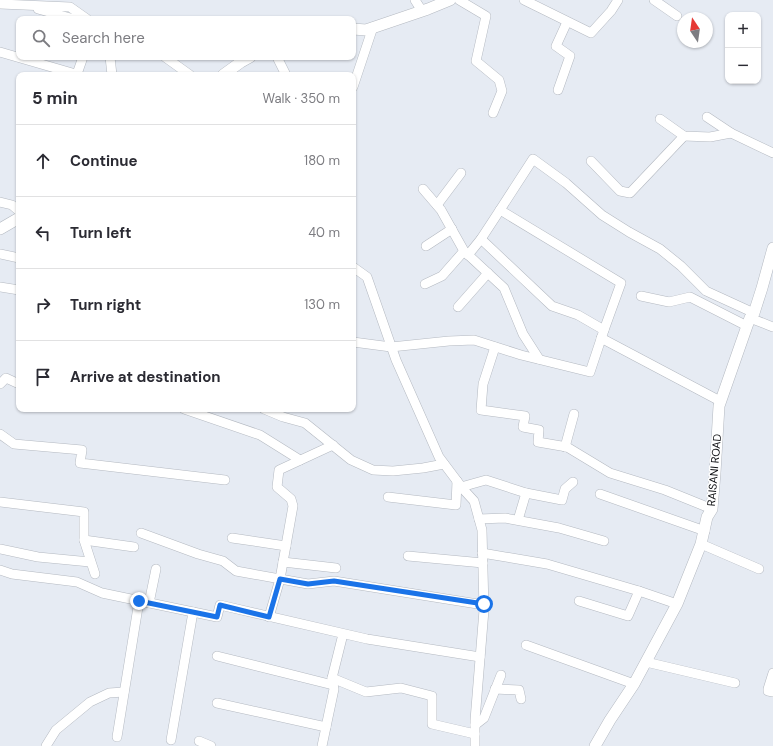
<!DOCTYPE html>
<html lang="en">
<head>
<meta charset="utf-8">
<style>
	:root { --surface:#fff; --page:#f7f7f7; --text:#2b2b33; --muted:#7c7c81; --line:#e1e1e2 }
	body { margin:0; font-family:"DM Sans",sans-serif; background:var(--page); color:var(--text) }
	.controls { position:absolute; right:12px; top:12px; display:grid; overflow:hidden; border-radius:8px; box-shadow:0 1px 3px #0004 }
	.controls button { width:36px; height:36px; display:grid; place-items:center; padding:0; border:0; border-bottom:1px solid var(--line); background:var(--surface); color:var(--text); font:20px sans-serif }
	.compass { position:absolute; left:677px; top:12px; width:36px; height:36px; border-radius:50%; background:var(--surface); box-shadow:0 1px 3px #0004; rotate:347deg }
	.stop { position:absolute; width:12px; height:12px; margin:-9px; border:3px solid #1a73e8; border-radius:50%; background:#fff }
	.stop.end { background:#1a73e8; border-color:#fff; box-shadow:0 1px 4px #0008 }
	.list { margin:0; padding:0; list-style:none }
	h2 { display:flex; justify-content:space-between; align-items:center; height:52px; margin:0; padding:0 16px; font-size:17px }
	h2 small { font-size:13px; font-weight:400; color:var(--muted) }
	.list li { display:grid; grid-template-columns:26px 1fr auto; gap:12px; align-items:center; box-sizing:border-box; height:72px; padding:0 16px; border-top:1px solid var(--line) }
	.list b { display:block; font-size:15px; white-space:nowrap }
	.list em { font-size:13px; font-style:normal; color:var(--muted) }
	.icon { flex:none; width:22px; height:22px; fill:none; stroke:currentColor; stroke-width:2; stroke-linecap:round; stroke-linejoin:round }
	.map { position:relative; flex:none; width:773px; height:746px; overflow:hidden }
	.search { position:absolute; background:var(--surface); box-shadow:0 1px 3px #0004; left:16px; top:16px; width:340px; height:44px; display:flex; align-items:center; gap:10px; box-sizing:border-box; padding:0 14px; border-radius:8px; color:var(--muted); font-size:15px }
	.panel { position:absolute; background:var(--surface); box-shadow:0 1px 3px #0004; left:16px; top:72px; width:340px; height:340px; border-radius:8px }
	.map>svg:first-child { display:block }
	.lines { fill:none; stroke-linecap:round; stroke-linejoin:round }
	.minor-casing { stroke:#b4b9c1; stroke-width:10 }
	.major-casing { stroke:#b4b9c1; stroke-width:12 }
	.minor { stroke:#fff; stroke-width:9 }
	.major { stroke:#fff; stroke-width:11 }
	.route { stroke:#1a73e8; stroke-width:5 }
	.labels { text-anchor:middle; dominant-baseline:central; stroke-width:3; stroke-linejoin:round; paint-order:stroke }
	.street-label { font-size:11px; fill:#0d0e11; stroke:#fff }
</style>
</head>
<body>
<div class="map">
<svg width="773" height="746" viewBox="0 0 773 746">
	<rect width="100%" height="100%" fill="#e6ebf3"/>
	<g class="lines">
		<defs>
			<g id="minor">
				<path d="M415,0L422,11"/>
				<path d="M459,0L486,16L476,61L499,80L502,91L493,113"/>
				<path d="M524,0L591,33L611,11L618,0"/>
				<path d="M654,0L677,16"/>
				<path d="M0,4L70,7L87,19"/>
				<path d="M38,9L74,19"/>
				<path d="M0,52L79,75"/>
				<path d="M110,57L112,75"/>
				<path d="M165,57L190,75"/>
				<path d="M277,57L286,75"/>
				<path d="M77,74L83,57"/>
				<path d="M353,87L373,27"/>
				<path d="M558,90L570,56L556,46L567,22"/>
				<path d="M707,117L731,133L773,153"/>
				<path d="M660,119L684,136L710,137L731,133"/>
				<path d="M591,161L620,191L630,193L684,136"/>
				<path d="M423,189L441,210L464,251L504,288L523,334L539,359"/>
				<path d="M0,202L12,205L19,211"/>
				<path d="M437,205L461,173"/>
				<path d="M481,239L552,306L578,315L604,330"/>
				<path d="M426,246L452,229"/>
				<path d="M0,254L19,258"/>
				<path d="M468,255L481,239L500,210"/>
				<path d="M353,267L367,277L396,360L439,457L463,489L474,501L482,530L484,610L475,720V746"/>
				<path d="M425,284L442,276L464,251"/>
				<path d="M0,287L19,290"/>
				<path d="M641,296L669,302L690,297L747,326"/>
				<path d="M458,307L488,273"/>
				<path d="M750,318L773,327"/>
				<path d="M601,338L720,401"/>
				<path d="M353,342L391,347L449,341L474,340L521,355L590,372L604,330L621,283L500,210L533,159L566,183L602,215L629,232L660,249L681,266L706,291L754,313"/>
				<path d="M495,347L483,384L481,410L525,416L523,427L539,430L538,442L567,447L610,473L665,490L712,509"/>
				<path d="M0,384L6,378L19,384"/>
				<path d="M184,409L260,435L300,460"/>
				<path d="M264,409L283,417L305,423L351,460L373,470L393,471L423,468L444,464"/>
				<path d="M0,434L14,444L82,450L80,463L225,480"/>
				<path d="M565,447L574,414"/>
				<path d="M461,487L486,480L526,493L562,500L565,489L573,482"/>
				<path d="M600,494L705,531"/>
				<path d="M388,497L456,505L457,481"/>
				<path d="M0,502L84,512V540L95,574"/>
				<path d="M479,519L505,518L559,528L604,541"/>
				<path d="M518,520L526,493"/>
				<path d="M141,533L198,554L223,561L236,571L308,584L334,581L484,605"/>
				<path d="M232,538L286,546"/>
				<path d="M84,540L134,547"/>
				<path d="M701,544L759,569"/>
				<path d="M0,549L38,557L90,562"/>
				<path d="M482,553L547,564L639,591L677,604"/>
				<path d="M408,556L483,563"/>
				<path d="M283,562L336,568"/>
				<path d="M0,570L12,574L77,582L102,593L217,617L220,605L367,639L480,657"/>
				<path d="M579,601L628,616L639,591"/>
				<path d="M149,603L156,569"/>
				<path d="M269,617L280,579L293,506L291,499L277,487L279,470L333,445"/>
				<path d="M526,645L634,684"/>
				<path d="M217,656L333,685"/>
				<path d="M646,662L735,683"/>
				<path d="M773,673L768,689V691L773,692"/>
				<path d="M332,678L366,692L401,688L432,696V724L475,734"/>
				<path d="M495,689L519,690L521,699"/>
				<path d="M217,703L326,727"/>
				<path d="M475,725L484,718L501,675"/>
				<path d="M117,737L139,601"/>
				<path d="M171,740L193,612"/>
				<path d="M199,741L211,746"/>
				<path d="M46,746L56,730L90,702L109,693L124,692"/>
				<path d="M322,746L334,689L332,678L343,634"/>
			</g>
			<g id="major">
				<path d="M353,29L366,30L428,9L450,0"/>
				<path d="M223,75L241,62L250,57"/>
				<path d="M0,229L19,218"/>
				<path d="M595,746L610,720L634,684L677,604L701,544L707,517L712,509L715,473L719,406L747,326L750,318L754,313L762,288L773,248"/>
			</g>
		</defs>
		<!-- minor casing -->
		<use href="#minor" class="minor-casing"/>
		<!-- major casing -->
		<use href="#major" class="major-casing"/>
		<!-- minor -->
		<use href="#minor" class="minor"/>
		<!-- major -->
		<use href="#major" class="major"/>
	</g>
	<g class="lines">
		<!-- route -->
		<path class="route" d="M139,601L217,617L220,605L269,617L280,579L308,584L334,581L484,604"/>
	</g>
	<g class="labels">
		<!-- street labels -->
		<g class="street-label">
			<text transform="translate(714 470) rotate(-85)">RAISANI ROAD</text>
		</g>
	</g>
</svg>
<div class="controls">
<button>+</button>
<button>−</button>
</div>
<svg class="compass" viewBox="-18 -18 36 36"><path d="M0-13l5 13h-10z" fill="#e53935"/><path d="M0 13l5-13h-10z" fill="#7c7c81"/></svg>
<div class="stop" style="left:484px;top:604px"></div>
<div class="stop end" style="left:139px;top:601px"></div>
<div class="search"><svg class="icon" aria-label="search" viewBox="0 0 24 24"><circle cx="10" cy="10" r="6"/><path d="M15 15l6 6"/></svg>Search here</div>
<section class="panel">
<h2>5 min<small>Walk · 350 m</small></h2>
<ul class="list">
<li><svg class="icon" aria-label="ahead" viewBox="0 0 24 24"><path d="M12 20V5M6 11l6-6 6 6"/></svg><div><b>Continue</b></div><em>180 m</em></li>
<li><svg class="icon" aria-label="left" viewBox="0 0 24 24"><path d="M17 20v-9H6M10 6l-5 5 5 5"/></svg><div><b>Turn left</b></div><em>40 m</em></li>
<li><svg class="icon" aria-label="right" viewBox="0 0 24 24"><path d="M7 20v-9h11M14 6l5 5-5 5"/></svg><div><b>Turn right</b></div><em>130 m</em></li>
<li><svg class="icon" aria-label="arrive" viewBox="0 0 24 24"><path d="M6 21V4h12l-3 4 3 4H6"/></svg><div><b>Arrive at destination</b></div></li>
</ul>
</section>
</div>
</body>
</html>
